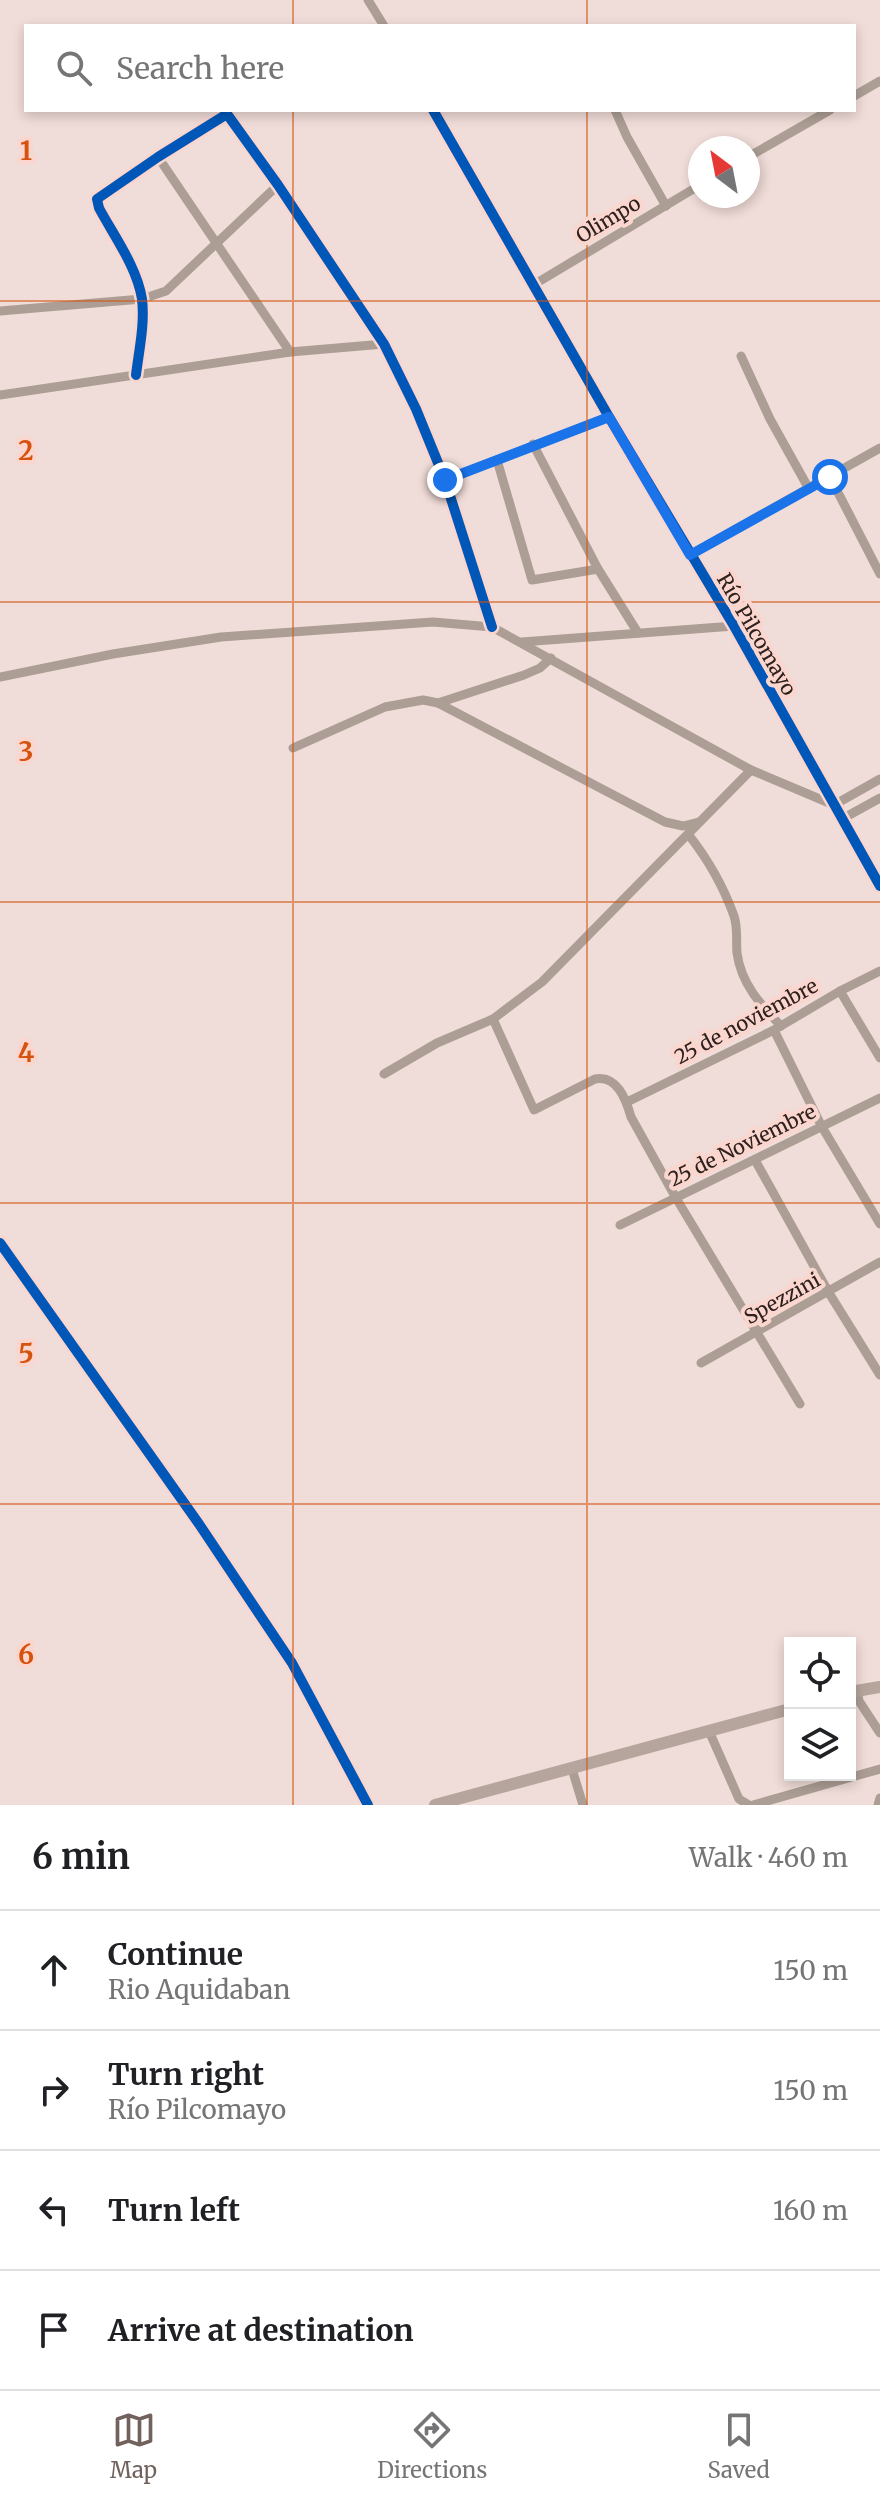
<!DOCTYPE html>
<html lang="en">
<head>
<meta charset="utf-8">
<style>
	:root { --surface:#fff; --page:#f6f6f6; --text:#202124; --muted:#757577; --line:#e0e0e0; --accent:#71625e }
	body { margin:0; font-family:Merriweather,serif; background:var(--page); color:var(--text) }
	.controls { position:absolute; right:24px; bottom:24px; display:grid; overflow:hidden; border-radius:0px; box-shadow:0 4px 12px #0003 }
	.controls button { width:72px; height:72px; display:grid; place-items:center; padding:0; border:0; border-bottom:2px solid var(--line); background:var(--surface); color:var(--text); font:40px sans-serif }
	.compass { position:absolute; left:688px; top:136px; width:72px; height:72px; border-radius:50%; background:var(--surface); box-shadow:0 4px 12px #0003; rotate:328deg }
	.stop { position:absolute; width:24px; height:24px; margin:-18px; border:6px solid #1a73e8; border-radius:50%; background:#fff }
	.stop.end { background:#1a73e8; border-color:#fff; box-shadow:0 2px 8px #0008 }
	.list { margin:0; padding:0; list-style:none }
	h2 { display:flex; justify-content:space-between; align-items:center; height:104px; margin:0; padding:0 32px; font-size:34px }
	h2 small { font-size:26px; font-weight:400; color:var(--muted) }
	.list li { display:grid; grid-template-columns:52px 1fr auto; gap:24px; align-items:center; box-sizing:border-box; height:120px; padding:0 32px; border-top:2px solid var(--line) }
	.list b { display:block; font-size:30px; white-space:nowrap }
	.list p { margin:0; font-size:26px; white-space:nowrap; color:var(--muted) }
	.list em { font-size:26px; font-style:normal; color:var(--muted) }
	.icon { flex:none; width:44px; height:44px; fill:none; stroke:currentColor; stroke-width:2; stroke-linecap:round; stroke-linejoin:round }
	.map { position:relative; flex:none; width:880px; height:1805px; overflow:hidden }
	.search { position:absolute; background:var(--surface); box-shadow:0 4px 12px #0003; left:24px; right:24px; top:24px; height:88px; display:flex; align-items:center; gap:20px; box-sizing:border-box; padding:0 28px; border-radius:0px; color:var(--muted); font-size:30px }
	.sheet { height:584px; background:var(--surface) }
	nav { display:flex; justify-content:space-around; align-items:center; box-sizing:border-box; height:112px; border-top:2px solid var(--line); background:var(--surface); font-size:22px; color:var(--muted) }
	nav a { display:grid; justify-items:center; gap:4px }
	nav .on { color:var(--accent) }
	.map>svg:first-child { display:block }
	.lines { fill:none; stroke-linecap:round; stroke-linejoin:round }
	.street { stroke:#ac9e94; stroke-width:9 }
	.secondary { stroke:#b6a59c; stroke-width:12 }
	.cycleway-casing { stroke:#fad6ce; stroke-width:15 }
	.cycleway { stroke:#0057b8; stroke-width:10 }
	.route { stroke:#1a73e8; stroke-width:10 }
	.grid { fill:none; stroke:#d5530e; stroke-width:2; stroke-opacity:0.55 }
	.labels { text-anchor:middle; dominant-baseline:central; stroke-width:8; stroke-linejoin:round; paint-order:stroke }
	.street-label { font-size:20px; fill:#2d201d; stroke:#fad6ce }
	.grid-label { font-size:26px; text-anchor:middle; font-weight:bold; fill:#d5530e; stroke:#fad6ce; stroke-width:8; stroke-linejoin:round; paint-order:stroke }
</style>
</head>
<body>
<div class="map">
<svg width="880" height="1805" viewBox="0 0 880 1805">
	<rect width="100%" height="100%" fill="#f0dcd8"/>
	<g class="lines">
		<!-- street -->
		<g class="street">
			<path d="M368,0L384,26"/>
			<path d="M854,96L880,81"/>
			<path d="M433,110L609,417L734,626L880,886"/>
			<path d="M615,110L627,137L666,206"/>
			<path d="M158,157L290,352"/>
			<path d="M748,157L830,110"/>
			<path d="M535,284L700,185"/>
			<path d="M0,311L142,299L166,291L278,185"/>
			<path d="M741,356L770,419L809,489"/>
			<path d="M136,375C139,350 145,324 142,299C137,267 114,236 99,208L97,199L158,157L227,114L278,185L384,344L416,409L445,480L492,627"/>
			<path d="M0,395L290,352L384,344"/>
			<path d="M533,444L598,569L638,633"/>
			<path d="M497,460L532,580L598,569"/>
			<path d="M830,477L880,574"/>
			<path d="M445,480L609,417"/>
			<path d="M690,555L880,448"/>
			<path d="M522,642L734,626"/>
			<path d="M0,677L113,654L221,637L433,622L492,627L751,770L834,805"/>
			<path d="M438,703L665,822L683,826L699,822"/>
			<path d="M293,748L385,707L423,700L438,703L524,675L540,668L551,658"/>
			<path d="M834,805L880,779"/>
			<path d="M842,819L880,798"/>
			<path d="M688,834C707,858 724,888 734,916C738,927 736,941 737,953C741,984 761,1005 781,1026"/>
			<path d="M840,991L880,1058"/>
			<path d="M493,1019L534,1110L595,1079C617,1075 626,1099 631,1117L676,1198L800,1404"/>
			<path d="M774,1030L822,1127L880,1224"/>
			<path d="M384,1074L437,1043L493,1019L542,982L751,770"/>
			<path d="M627,1102L774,1030L840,991L880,971"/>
			<path d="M755,1160L829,1293L880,1375"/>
			<path d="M620,1225L880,1098"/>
			<path d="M701,1363L880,1262"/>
			<path d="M857,1691L859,1701L880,1733"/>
			<path d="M709,1731L739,1799L749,1805"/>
			<path d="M572,1769L583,1805"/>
			<path d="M753,1805L880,1769"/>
			<path d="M878,1805L880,1798"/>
		</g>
		<!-- secondary -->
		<g class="secondary">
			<path d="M850,1692L880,1687"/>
			<path d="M435,1805L790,1709"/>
		</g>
		<defs>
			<g id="cycleway">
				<path d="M433,110L609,417L734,626L880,886"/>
				<path d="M136,375C139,350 145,324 142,299C137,267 114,236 99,208L97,199L158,157L227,114L278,185L384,344L416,409L445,480L492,627"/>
				<path d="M0,1243L199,1524L292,1663L368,1805"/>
			</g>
		</defs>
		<!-- cycleway casing -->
		<use href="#cycleway" class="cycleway-casing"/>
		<!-- cycleway -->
		<use href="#cycleway" class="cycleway"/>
	</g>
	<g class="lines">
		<!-- route -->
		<path class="route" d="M445,480L609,417L690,555L830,477"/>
	</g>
	<!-- grid -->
	<path class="grid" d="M293,0V26M587,0V26M293,110V1805M587,110V1805M0,301H880M0,602H880M0,902H880M0,1203H880M0,1504H880"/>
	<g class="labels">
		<!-- street labels -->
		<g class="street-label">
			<text transform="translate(608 219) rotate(-31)">Olimpo</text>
			<text transform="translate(757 634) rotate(60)">Río Pilcomayo</text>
			<text transform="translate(746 1021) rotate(-28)">25 de noviembre</text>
			<text transform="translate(742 1145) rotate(-26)">25 de Noviembre</text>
			<text transform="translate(782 1298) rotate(-29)">Spezzini</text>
		</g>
	</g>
	<g class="grid-label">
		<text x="26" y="160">1</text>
		<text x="26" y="460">2</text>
		<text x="26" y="761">3</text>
		<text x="26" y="1062">4</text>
		<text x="26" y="1363">5</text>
		<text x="26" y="1664">6</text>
	</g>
</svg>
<div class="controls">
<button><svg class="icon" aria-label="locate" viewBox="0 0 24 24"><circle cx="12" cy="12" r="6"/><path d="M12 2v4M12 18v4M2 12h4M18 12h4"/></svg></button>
<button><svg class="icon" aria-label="layers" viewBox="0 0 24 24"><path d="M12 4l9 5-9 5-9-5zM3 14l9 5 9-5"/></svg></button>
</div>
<svg class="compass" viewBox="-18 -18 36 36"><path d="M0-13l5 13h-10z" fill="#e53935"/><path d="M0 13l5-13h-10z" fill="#757577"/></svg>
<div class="stop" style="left:830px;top:477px"></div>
<div class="stop end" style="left:445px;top:480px"></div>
<div class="search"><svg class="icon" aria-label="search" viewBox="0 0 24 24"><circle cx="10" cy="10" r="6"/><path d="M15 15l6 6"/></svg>Search here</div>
</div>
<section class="sheet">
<h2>6 min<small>Walk · 460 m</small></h2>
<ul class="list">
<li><svg class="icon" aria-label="ahead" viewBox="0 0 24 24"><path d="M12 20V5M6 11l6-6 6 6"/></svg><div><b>Continue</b><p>Rio Aquidaban</p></div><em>150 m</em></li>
<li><svg class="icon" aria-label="right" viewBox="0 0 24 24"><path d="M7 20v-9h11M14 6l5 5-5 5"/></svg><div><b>Turn right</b><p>Río Pilcomayo</p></div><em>150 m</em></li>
<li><svg class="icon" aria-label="left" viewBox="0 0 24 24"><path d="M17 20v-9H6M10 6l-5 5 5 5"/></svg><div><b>Turn left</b></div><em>160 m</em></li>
<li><svg class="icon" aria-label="arrive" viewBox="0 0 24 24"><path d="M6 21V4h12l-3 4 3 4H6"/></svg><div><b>Arrive at destination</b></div></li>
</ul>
</section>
<nav>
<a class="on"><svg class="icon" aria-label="map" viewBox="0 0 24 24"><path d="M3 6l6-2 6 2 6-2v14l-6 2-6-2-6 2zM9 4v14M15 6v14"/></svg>Map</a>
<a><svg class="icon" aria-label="directions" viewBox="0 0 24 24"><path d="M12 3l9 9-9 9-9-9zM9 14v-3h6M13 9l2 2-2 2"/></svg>Directions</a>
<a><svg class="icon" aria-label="saved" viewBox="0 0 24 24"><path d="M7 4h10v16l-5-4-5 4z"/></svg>Saved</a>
</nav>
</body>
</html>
